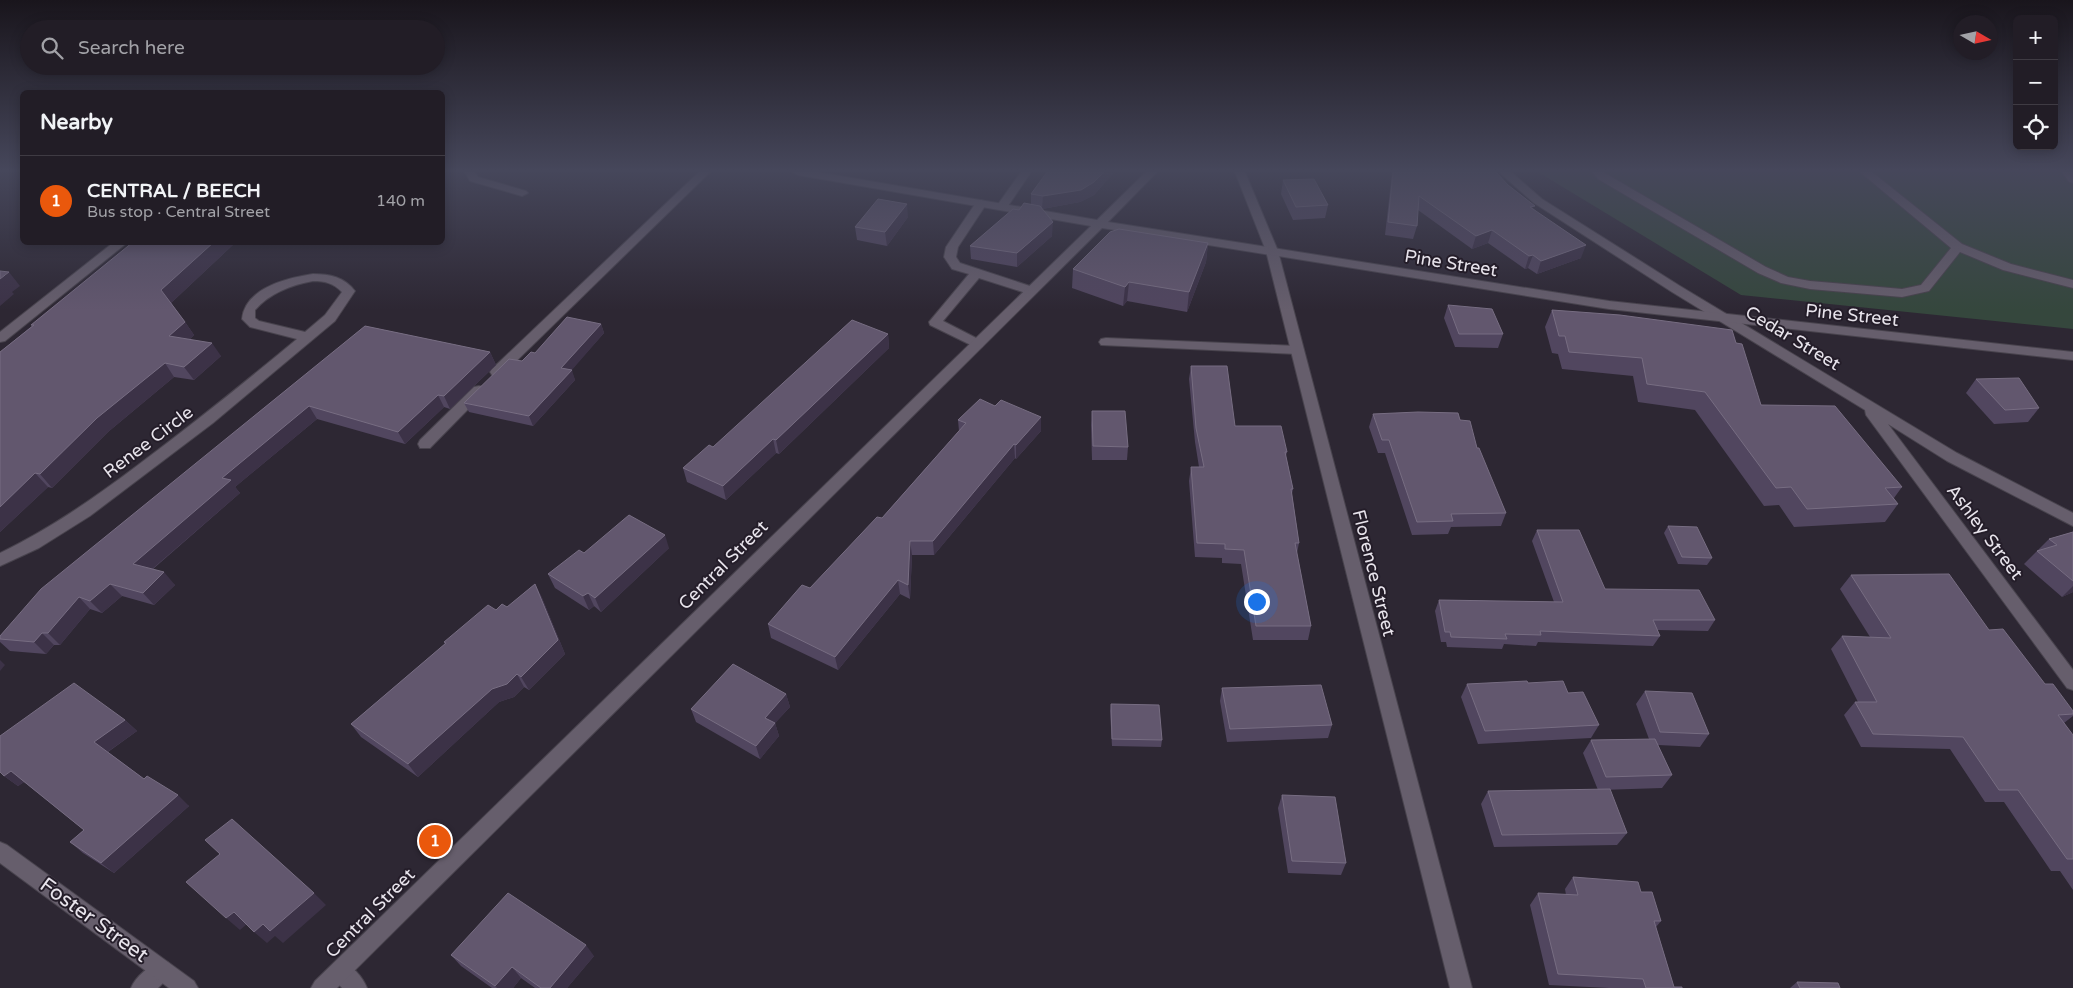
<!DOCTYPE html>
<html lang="en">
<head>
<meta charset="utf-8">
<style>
	:root { --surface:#221d26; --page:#2a262e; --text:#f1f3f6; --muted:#a2a2a7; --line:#3f3b43; --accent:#ea580c }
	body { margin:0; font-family:"Varela Round",sans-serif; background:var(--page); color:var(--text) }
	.controls { position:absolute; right:15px; top:15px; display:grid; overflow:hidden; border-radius:8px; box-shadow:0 2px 12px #0003 }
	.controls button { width:45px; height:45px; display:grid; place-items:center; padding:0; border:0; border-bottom:1px solid var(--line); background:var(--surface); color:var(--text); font:25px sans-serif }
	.compass { position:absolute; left:1953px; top:15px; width:45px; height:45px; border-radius:50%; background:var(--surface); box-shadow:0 2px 12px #0003; rotate:99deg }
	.you { position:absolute; left:1256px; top:601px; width:18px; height:18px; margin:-12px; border:4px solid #fff; border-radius:50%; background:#1a73e8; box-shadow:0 0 0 8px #1a73e833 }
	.badge { display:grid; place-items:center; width:32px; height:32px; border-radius:50%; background:var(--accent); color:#fff; font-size:16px; font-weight:700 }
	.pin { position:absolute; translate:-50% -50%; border:2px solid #fff; box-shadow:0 1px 5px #0006 }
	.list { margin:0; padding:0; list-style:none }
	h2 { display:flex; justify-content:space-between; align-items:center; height:65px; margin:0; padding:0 20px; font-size:21px }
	h2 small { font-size:16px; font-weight:400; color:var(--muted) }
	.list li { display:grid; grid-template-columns:32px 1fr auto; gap:15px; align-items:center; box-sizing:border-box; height:90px; padding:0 20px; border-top:1px solid var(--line) }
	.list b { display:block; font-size:19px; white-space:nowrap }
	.list p { margin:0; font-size:16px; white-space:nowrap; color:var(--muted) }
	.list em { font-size:16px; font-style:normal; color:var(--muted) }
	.icon { flex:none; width:28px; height:28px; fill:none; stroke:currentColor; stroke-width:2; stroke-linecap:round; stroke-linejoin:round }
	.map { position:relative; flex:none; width:2073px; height:988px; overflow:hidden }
	.search { position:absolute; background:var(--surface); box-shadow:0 2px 12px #0003; left:20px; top:20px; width:425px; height:55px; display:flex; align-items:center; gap:12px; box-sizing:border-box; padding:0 18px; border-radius:28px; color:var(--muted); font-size:19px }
	.panel { position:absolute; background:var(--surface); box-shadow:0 2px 12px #0003; left:20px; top:90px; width:425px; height:155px; border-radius:8px }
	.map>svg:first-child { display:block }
	.green { fill:#35473d }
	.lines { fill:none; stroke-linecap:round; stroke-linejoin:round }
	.lane-casing { stroke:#48434d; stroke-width:2 }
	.street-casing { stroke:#48434d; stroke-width:2 }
	.secondary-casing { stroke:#48434d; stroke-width:2 }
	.lane { fill:#665e6c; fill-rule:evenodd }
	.street { fill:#665e6c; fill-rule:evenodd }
	.secondary { fill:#665e6c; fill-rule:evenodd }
	.wall { fill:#51465f }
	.shaded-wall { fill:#3c3247 }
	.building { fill:#62576e; stroke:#776d82 }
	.labels { text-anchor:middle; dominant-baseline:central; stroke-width:4; stroke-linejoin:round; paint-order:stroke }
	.street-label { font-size:18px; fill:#e8e4ec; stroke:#241d29 }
	.near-street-label { font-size:21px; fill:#e8e4ec; stroke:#241d29 }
</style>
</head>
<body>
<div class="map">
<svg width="2073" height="988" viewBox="0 0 2073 988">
	<rect width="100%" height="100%" fill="#2d2733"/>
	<!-- green -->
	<path class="green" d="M1538,172H2073V329L1741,295Z"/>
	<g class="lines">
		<defs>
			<g id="lane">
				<path d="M465,172H475L478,177L526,191L528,193L522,196L470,181Z"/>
				<path d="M1021,172H1031L1006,209H998L996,207Z"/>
				<path d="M1592,172H1603L1766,267L1788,277L1810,281L1902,289L1921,285L1951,248L1860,172H1872L1962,244L2011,264L2073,280V288L2003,270L1960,252L1929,291L1902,297L1810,289L1781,283L1758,273L1598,179Z"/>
				<path d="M2062,172H2073V183L2069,182Z"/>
				<path d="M981,200L987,203L958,247L956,257L960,263L1036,288L1038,291L1032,295L979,278L943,321L982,341L984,344L982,347L977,348L930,325L929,322L969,274L952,269L944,257L946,247L977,201Z"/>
				<path d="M1106,338L1297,346L1304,350L1297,354L1101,345L1099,342L1101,339Z"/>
				<path d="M162,960L169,963L172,970L169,977L158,988H131C136,976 150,965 162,960Z"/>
			</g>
			<g id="street">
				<path d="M699,172H710L502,375H492L490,372L492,369Z"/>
				<path d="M1235,172H1245L1278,251L1472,988H1450L1266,251Z"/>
				<path d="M1499,172H1511L1542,199L1680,286L1957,453L2073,513V526L1947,461L1888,424L2073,670V690L2067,688L1866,415L1865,410L1672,292L1534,203Z"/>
				<path d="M114,242H128L5,341L0,342V332Z"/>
				<path d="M313,274C330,274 344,277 355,291L335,321L213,423L90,516L39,548L0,566V553C50,529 94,498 138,465C193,424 245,382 297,339L250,327L242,319C245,288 287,278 313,274ZM313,281C325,281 333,283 342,292L325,315L305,332L259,321L255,318V310C270,293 291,285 313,281Z"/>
				<path d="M479,386L484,387L486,390L484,393L430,448H420L418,444L420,440L474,387Z"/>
				<path d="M0,842L7,845L194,981L198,988H169L0,863Z"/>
				<path d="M340,961C352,965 362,976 367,988H342L333,978L330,971L333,964Z"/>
			</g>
			<path id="secondary" d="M793,172H817L1097,220L1146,172H1157L1108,222L1609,301L2073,352V360L1609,309L1102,228L337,988H311L315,981L1091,226L798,175Z"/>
		</defs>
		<!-- lane casing -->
		<use href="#lane" class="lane-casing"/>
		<!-- street casing -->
		<use href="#street" class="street-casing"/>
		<!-- secondary casing -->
		<use href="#secondary" class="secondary-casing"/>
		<!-- lane -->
		<use href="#lane" class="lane"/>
		<!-- street -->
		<use href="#street" class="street"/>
		<!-- secondary -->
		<use href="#secondary" class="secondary"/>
	</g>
	<!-- wall -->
	<g class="wall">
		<path d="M1047,172H1114L1094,195L1080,202L1042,209L1052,236L1017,267L971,259L970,246L1019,210L1031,204V194Z"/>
		<path d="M1391,172H1496L1508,185L1534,209L1581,258L1537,274L1528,268L1525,269L1488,243L1472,249L1418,210L1417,226L1413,239L1385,235L1392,173Z"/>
		<path d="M1283,180L1328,205L1325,218L1293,220L1281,194Z"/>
		<path d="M908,217L887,246L857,240L855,227Z"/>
		<path d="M129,242H236L171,303L185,322L194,335L190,339L221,356L194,380L174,377L108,432L52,488L48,487L0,532V352L32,326L31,325L132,244Z"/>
		<path d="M1208,243L1206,262L1187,312L1127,301L1123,306L1072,288L1073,269Z"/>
		<path d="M1448,305L1503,334L1498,348L1455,347L1444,318Z"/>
		<path d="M1552,310L1736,343L1761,405L1902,487L1894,498L1898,504L1885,522L1794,527L1779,505L1764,506L1695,410L1638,402L1633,376L1562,369L1558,354L1552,353L1545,327Z"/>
		<path d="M601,324L604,333L571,370L575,380L533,426L469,412L464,403L522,361L535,353Z"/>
		<path d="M365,326L490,352L496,365L450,409L444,407L405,444L317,419L235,487L240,493L153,569L175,585L154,605L122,596L102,613L90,609L60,645H54L46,654L10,651L0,642V636Z"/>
		<path d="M888,334L889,348L779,454L776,453L726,500L687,482L683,468L713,447Z"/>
		<path d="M1191,366L1235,426L1287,452L1286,456L1293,489L1292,494L1299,543L1297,553L1311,626L1308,640H1253L1241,564L1222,563V558L1195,557L1189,481L1191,467H1199L1195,442L1189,379Z"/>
		<path d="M1976,379L2039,408L2028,422L1994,424L1966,393Z"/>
		<path d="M1092,411L1128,447L1127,460H1092L1091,425Z"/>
		<path d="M1373,414L1460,420L1477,448L1506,513L1501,526L1451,527L1448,534L1412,535L1385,453H1378L1369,427Z"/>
		<path d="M958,420L1041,431L1016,459L1015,458L934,555H912L910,599L900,594L838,670L771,638L768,624L810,588L882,518L959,431Z"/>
		<path d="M1668,526L1712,558L1707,565L1678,564L1664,533Z"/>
		<path d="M1537,530L1605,589L1715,620L1708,631L1657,630L1660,636L1653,646L1538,642L1536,646L1504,644L1502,649L1447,647L1446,642H1441L1435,611L1439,600L1554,602L1532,541Z"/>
		<path d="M2073,532V592L2062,597L2024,564L2049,539Z"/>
		<path d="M669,548L601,612L594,606L589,610L555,588L548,574L584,553Z"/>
		<path d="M1851,575L1989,630L2073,711V716L2064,723L2073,735V890L2060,871H2051L2004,802H1985L1950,749L1861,747L1844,715L1855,702H1858L1831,649L1842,636L1870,637L1840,589Z"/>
		<path d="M535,584L542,598L565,654L529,690L524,687L514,697L499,702L418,777L361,737L351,724L445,644L444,642L496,610L507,607Z"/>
		<path d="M1528,683L1568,693L1599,725L1591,738L1478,744L1461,697L1467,684Z"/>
		<path d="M1222,688L1332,725L1328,738L1227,742L1220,701Z"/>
		<path d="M1645,691L1709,734L1700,747L1658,745L1672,775L1662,788L1601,790L1627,833L1617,845L1494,847L1481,804L1488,791L1598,790L1583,753L1591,740L1649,739L1636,704Z"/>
		<path d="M786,694L790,707L775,723L779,736L760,759L696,722L691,709Z"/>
		<path d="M1111,704L1162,740L1161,747L1112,746L1110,711Z"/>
		<path d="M125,720L137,731L108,752L144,779L189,806L114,873L83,853L70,842L84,830L24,782L18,786L4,776Z"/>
		<path d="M1282,795L1346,863L1341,875L1288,873L1278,808Z"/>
		<path d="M1573,877L1641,892L1661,921L1656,927L1674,987L1682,988H1609L1549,985L1530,905L1538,893L1566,895L1565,889Z"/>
		<path d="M451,955L594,956L567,988H535L521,978L513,988H492L461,966Z"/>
		<path d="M1797,982L1840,988H1790Z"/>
	</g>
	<!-- shaded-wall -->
	<g class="shaded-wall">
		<path d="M1104,172H1114L1094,195L1080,202L1042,209L1043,196Z"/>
		<path d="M907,204L908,217L887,246L885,232Z"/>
		<path d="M1053,222L1052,236L1017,267V253Z"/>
		<path d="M1492,230L1488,243L1472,249L1476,236Z"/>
		<path d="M214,242H236L170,304L161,290Z"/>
		<path d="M1208,243L1206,262L1187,312L1189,292Z"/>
		<path d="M1586,245L1581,258L1537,274L1541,261Z"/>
		<path d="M1533,255L1528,268L1525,269L1529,256Z"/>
		<path d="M0,270L5,276L9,272L20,286L12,292L14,294L0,306Z"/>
		<path d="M1129,282L1127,301L1123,306L1125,287Z"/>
		<path d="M185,322L194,335L179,349L169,336Z"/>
		<path d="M601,324L604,333L565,378L561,368Z"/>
		<path d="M888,334L889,348L779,454L776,440Z"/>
		<path d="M212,343L221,356L194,380L184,367Z"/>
		<path d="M490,352L496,365L450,409L444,396Z"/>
		<path d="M165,363L174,377L108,432L52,488L40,474L97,418Z"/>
		<path d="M572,370L575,380L533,426L529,416Z"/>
		<path d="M438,395L444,407L405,444L398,432Z"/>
		<path d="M309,406L317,419L235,487L240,493L144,576L133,564L222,478Z"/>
		<path d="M1041,417V431L1016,459V445Z"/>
		<path d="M773,439L776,453L726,500L723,486Z"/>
		<path d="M1014,444L1015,458L934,555L933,541Z"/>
		<path d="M35,473L48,487L0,532V507Z"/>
		<path d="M665,535L669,548L601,612L595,598Z"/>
		<path d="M910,541L912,555L910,599L908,585Z"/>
		<path d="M164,572L175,585L154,605L143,593Z"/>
		<path d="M898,580L900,594L838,670L835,657Z"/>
		<path d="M110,584L122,596L102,613L90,601Z"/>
		<path d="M535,584L542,598L565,654L529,690L521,677Z"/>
		<path d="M2073,586V592L2062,597Z"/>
		<path d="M588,593L594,606L589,610L583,596Z"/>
		<path d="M79,597L90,609L60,645L48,633Z"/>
		<path d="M42,633L54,645L46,654L34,642Z"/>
		<path d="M0,660L5,665L0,671Z"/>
		<path d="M517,674L524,687L514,697L499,702L418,777L408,764L492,689Z"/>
		<path d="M786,694L790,707L775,723L779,736L760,759L756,746L765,718Z"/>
		<path d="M125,720L137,731L106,753L94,742Z"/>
		<path d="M11,771L24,782L18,786L4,776Z"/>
		<path d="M178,795L189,806L114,873L101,863Z"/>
		<path d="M314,893L326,905L283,943L275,936L267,943L254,932L263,924Z"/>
		<path d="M234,912L247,924L240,930L226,918Z"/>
		<path d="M586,945L594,956L567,988H550Z"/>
		<path d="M512,967L521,978L513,988H497L495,986Z"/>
	</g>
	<!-- building -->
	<g class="building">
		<path d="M1047,172H1104L1094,182L1081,190L1043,196L1031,194Z"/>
		<path d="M1393,172H1496L1508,185L1535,206L1530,207L1586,245L1541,261L1533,255L1529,256L1492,230L1476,236L1419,196L1417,226L1388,222Z"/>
		<path d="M1314,179L1328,205L1296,207L1283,180Z"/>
		<path d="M878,199L907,204L885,232L855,227Z"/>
		<path d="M1024,203L1040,206L1053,222L1017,253L970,246L1013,209L1019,210Z"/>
		<path d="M1119,229L1208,243L1189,292L1129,282L1125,287L1073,269L1110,232Z"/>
		<path d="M133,242H214L161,290L185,322L169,336L212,343L184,367L165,363L97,418L40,474L35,473L0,507V352L34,325H31Z"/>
		<path d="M0,271L9,272L0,279Z"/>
		<path d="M1448,305L1492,309L1503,334H1459Z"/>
		<path d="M1552,310L1620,315L1732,330L1736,343L1742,344L1761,405L1835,406L1902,487L1885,488L1898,504L1807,509L1791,487L1776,488L1705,392L1647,384L1642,358L1569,352L1565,336H1559Z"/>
		<path d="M567,317L601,324L561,368L572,370L529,416L464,403L509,359L522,361L531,352L535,353Z"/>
		<path d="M852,320L888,334L776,440L773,439L723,486L683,468L709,445L713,447Z"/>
		<path d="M365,326L490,352L444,396L438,395L398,432L309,406L222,478L231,480L133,564L164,572L143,593L110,584L90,601L79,597L48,633H42L34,642L0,639V636L41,589Z"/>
		<path d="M1191,366H1227L1235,426H1281L1287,452H1285L1293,489H1291L1299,543H1295L1311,626H1256L1244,550L1225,549V544L1197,543L1191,467H1204L1196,428Z"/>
		<path d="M2019,378L2039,408L2005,410L1976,379Z"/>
		<path d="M980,399L995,406L1001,400L1041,417L1016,445L1014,444L933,541H910L908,585L898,580L835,657L768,624L802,585L810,588L877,517L882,518L966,423L958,420Z"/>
		<path d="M1092,411H1125L1128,447L1093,446Z"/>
		<path d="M1418,412L1458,413L1460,420L1470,421L1477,448H1479L1506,513L1451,514L1453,521L1417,522L1389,440H1382L1373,414Z"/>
		<path d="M629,515L665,535L595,598L588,593L583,596L548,574L579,550L584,553Z"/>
		<path d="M1668,526L1697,527L1712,558L1682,557Z"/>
		<path d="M1537,530H1579L1605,589L1699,590L1715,620H1653L1660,636L1540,631L1541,635L1505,634L1507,639L1451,637L1450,632H1445L1439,600L1563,602Z"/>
		<path d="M2073,532V581L2037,551L2057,545L2049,539Z"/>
		<path d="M1949,574L1989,630L2003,629L2045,684H2053L2073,711V714L2058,715L2073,735V859H2067L2018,790H1999L1963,737L1873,734L1855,702H1877L1842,636L1891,638L1851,575Z"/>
		<path d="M535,584L558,640L521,677L517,674L507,684L492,689L408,764L351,724L446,643L444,642L488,605L496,610L502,604L507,607Z"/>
		<path d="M733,664L786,694L765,718L775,723L756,746L691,709Z"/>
		<path d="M1527,681L1528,683L1563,681L1568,693L1583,692L1599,725L1485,731L1467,684Z"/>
		<path d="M74,683L125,720L94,742L144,779L147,776L178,795L101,863L70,842L84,830L11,771L4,776L0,772V736Z"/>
		<path d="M1321,685L1332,725L1230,729L1222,688Z"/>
		<path d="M1645,691L1692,693L1709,734L1660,732Z"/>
		<path d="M1111,704L1159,705L1162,740L1112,739Z"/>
		<path d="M1655,739L1672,775L1606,777L1591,740Z"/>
		<path d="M1610,789L1627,833L1502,835L1488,791Z"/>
		<path d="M1282,795L1335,797L1346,863L1292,861Z"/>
		<path d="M232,819L314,893L270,931L263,924L254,932L234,912L226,918L186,882L220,854L205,840Z"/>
		<path d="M1573,877L1638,882L1641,892H1652L1661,921H1654L1674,987H1682V988H1646L1643,979L1558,974L1538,893L1578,895Z"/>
		<path d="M508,893L586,945L550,988H541L512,967L495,986L451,955Z"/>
		<path d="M1797,982L1838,983L1840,988H1800Z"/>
	</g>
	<!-- sky -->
	<linearGradient id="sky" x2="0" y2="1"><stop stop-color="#19151c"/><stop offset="0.55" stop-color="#46475b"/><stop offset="1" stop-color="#46475b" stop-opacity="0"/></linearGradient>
	<rect width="2073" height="310" fill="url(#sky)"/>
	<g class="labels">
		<!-- street labels -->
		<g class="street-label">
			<text transform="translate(1451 263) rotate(9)">Pine Street</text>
			<text transform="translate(1852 315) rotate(6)">Pine Street</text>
			<text transform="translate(1793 338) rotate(31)">Cedar Street</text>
			<text transform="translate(148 442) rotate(-37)">Renee Circle</text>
			<text transform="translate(1985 532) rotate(53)">Ashley Street</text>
			<text transform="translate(723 565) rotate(-45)">Central Street</text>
			<text transform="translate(1374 573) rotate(76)">Florence Street</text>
			<text transform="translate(370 913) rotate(-45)">Central Street</text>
		</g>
		<!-- near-street labels -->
		<g class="near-street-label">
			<text transform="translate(94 920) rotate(36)">Foster Street</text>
		</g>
	</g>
</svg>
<div class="controls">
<button>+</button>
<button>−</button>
<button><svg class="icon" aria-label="locate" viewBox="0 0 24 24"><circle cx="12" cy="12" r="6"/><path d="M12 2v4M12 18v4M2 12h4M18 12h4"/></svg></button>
</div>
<svg class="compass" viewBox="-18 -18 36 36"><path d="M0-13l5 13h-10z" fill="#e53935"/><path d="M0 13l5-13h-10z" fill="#a2a2a7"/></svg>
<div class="you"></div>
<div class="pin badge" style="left:435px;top:841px">1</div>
<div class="search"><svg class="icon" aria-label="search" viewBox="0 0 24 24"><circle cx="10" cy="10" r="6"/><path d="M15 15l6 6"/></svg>Search here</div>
<section class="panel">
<h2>Nearby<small></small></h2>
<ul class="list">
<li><span class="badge">1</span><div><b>CENTRAL / BEECH</b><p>Bus stop · Central Street</p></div><em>140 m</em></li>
</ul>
</section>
</div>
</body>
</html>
